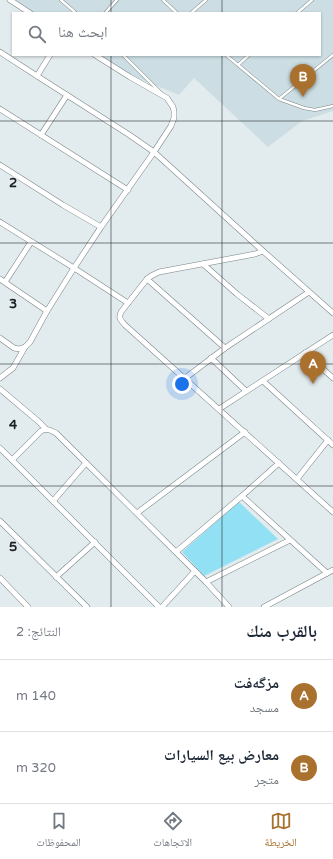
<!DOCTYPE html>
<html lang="ar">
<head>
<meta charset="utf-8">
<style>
	:root { --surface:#fff; --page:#f2f2f3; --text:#1f2937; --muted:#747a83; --line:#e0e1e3; --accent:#a9702e }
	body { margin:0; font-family:"Varela Round","Noto Naskh Arabic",sans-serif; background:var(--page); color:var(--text); direction:rtl }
	.you { position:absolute; left:182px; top:384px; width:14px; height:14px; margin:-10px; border:3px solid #fff; border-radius:50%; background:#1a73e8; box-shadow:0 0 0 6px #1a73e833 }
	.badge { display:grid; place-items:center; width:26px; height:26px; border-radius:50%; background:var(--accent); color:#fff; font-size:13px; font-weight:700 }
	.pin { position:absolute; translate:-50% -33px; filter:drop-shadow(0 1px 2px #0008) }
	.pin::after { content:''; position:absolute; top:21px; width:14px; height:12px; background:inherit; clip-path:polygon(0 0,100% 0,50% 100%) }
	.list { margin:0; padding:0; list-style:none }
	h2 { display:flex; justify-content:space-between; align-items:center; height:52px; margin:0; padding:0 16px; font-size:17px }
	h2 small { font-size:13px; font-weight:400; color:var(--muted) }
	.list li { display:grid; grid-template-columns:26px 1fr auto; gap:12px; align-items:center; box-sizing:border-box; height:72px; padding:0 16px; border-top:1px solid var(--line) }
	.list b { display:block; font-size:15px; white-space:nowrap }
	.list p { margin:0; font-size:13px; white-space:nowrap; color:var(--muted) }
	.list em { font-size:13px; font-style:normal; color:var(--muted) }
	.icon { flex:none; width:22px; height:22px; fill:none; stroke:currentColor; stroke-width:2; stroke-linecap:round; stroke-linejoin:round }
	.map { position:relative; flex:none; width:333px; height:607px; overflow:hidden; direction:ltr }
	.search { position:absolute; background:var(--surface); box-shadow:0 1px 3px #0004; left:12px; right:12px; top:12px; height:44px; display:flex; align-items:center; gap:10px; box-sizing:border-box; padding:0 14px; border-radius:0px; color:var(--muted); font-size:15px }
	.sheet { height:196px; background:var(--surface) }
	nav { display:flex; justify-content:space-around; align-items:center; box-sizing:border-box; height:56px; border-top:1px solid var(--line); background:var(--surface); font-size:11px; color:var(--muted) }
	nav a { display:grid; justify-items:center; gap:2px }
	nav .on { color:var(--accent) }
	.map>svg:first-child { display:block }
	.built { fill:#ccdee3 }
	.green { fill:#92e0f4 }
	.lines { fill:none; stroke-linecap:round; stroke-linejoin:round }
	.service-casing { stroke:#7b8486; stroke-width:3.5 }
	.minor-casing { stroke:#7b8486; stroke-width:6 }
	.service { stroke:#fff; stroke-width:2.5 }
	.minor { stroke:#fff; stroke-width:5 }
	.grid { fill:none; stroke:#1b1f20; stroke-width:1; stroke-opacity:0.55 }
	.grid-label { font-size:13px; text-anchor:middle; font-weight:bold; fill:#1b1f20; stroke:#e2ebee; stroke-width:3; stroke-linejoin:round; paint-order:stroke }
</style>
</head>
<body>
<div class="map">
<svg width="333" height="607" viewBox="0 0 333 607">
	<rect width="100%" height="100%" fill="#e2ebee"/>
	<!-- built -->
	<path class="built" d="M14,0H333V111L302,121L268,147L194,78L179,95L128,74L98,55H320V13H34Z"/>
	<!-- green -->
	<path class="green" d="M239,502L278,539L204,576L182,552Z"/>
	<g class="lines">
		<defs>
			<g id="service">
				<path d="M61,0L76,13"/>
				<path d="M163,0L177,13"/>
				<path d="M105,13L117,0"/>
				<path d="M191,13L206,0"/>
				<path d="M297,13L312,0"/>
				<path d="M123,55L161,93"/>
				<path d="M226,55L279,99L304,108L315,110L333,106"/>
				<path d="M238,65L249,55"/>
				<path d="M279,99L333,55"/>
			</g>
			<g id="minor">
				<path d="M10,0L30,13"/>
				<path d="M0,52L37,76L128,134L154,152L263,251L333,313"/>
				<path d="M37,76L50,55"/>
				<path d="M0,109L128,190"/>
				<path d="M41,135L67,95"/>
				<path d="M0,165L63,205L101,227"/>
				<path d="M0,222L74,268L128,303"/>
				<path d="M263,251L255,254L159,272L151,276L147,279L121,312C118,319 121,320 125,325L333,512"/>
				<path d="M203,264L237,294L269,319"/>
				<path d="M0,279L47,311"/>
				<path d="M147,279L225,348"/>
				<path d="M5,282L31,242"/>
				<path d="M0,338L14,348L19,349L25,347L30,342L47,311L74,268L101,227L154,152L171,126L174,118V111L173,107L167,98L130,77L95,55"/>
				<path d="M305,353L333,378"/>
				<path d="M211,358L246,391"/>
				<path d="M0,378L13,368L25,347"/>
				<path d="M184,379L225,348L309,292"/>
				<path d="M263,381L333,445"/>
				<path d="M0,389L38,421L46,429"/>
				<path d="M219,409L333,335"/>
				<path d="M0,448L159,607"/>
				<path d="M12,460L41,431C47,428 50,430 56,433L206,582L229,607"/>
				<path d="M297,479L328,440"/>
				<path d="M242,496L327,573"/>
				<path d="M53,501L86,463"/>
				<path d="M137,513L245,432"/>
				<path d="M0,521L87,607"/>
				<path d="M176,552L242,496L279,463"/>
				<path d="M56,577L95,542"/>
				<path d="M0,578L28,607"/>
				<path d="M206,582L290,540"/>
				<path d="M162,607L195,571"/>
				<path d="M264,607L333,570"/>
			</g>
		</defs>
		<!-- service casing -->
		<use href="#service" class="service-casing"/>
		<!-- minor casing -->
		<use href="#minor" class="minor-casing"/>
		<!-- service -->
		<use href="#service" class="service"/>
		<!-- minor -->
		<use href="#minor" class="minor"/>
	</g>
	<!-- grid -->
	<path class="grid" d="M111,0V13M222,0V13M111,55V607M222,55V607M0,121H333M0,243H333M0,364H333M0,486H333"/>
	<g class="grid-label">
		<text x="13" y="187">2</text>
		<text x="13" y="308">3</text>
		<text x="13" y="429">4</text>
		<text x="13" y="551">5</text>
	</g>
</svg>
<div class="you"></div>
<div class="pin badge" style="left:313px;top:384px">A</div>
<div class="pin badge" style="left:303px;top:97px">B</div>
<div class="search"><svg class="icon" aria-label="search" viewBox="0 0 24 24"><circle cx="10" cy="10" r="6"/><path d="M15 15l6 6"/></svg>ابحث هنا</div>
</div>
<section class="sheet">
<h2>بالقرب منك<small>النتائج: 2</small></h2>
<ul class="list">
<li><span class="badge">A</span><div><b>مزگەفت</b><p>مسجد</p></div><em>140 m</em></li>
<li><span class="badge">B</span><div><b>معارض بيع السيارات</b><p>متجر</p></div><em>320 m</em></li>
</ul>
</section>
<nav>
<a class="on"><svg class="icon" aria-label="map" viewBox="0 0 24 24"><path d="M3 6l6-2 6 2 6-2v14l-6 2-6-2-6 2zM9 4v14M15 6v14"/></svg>الخريطة</a>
<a><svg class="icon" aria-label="directions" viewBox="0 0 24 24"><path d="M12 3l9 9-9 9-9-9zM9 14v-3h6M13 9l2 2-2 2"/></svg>الاتجاهات</a>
<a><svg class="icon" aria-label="saved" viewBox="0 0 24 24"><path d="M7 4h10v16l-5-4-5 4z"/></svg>المحفوظات</a>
</nav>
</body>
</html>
